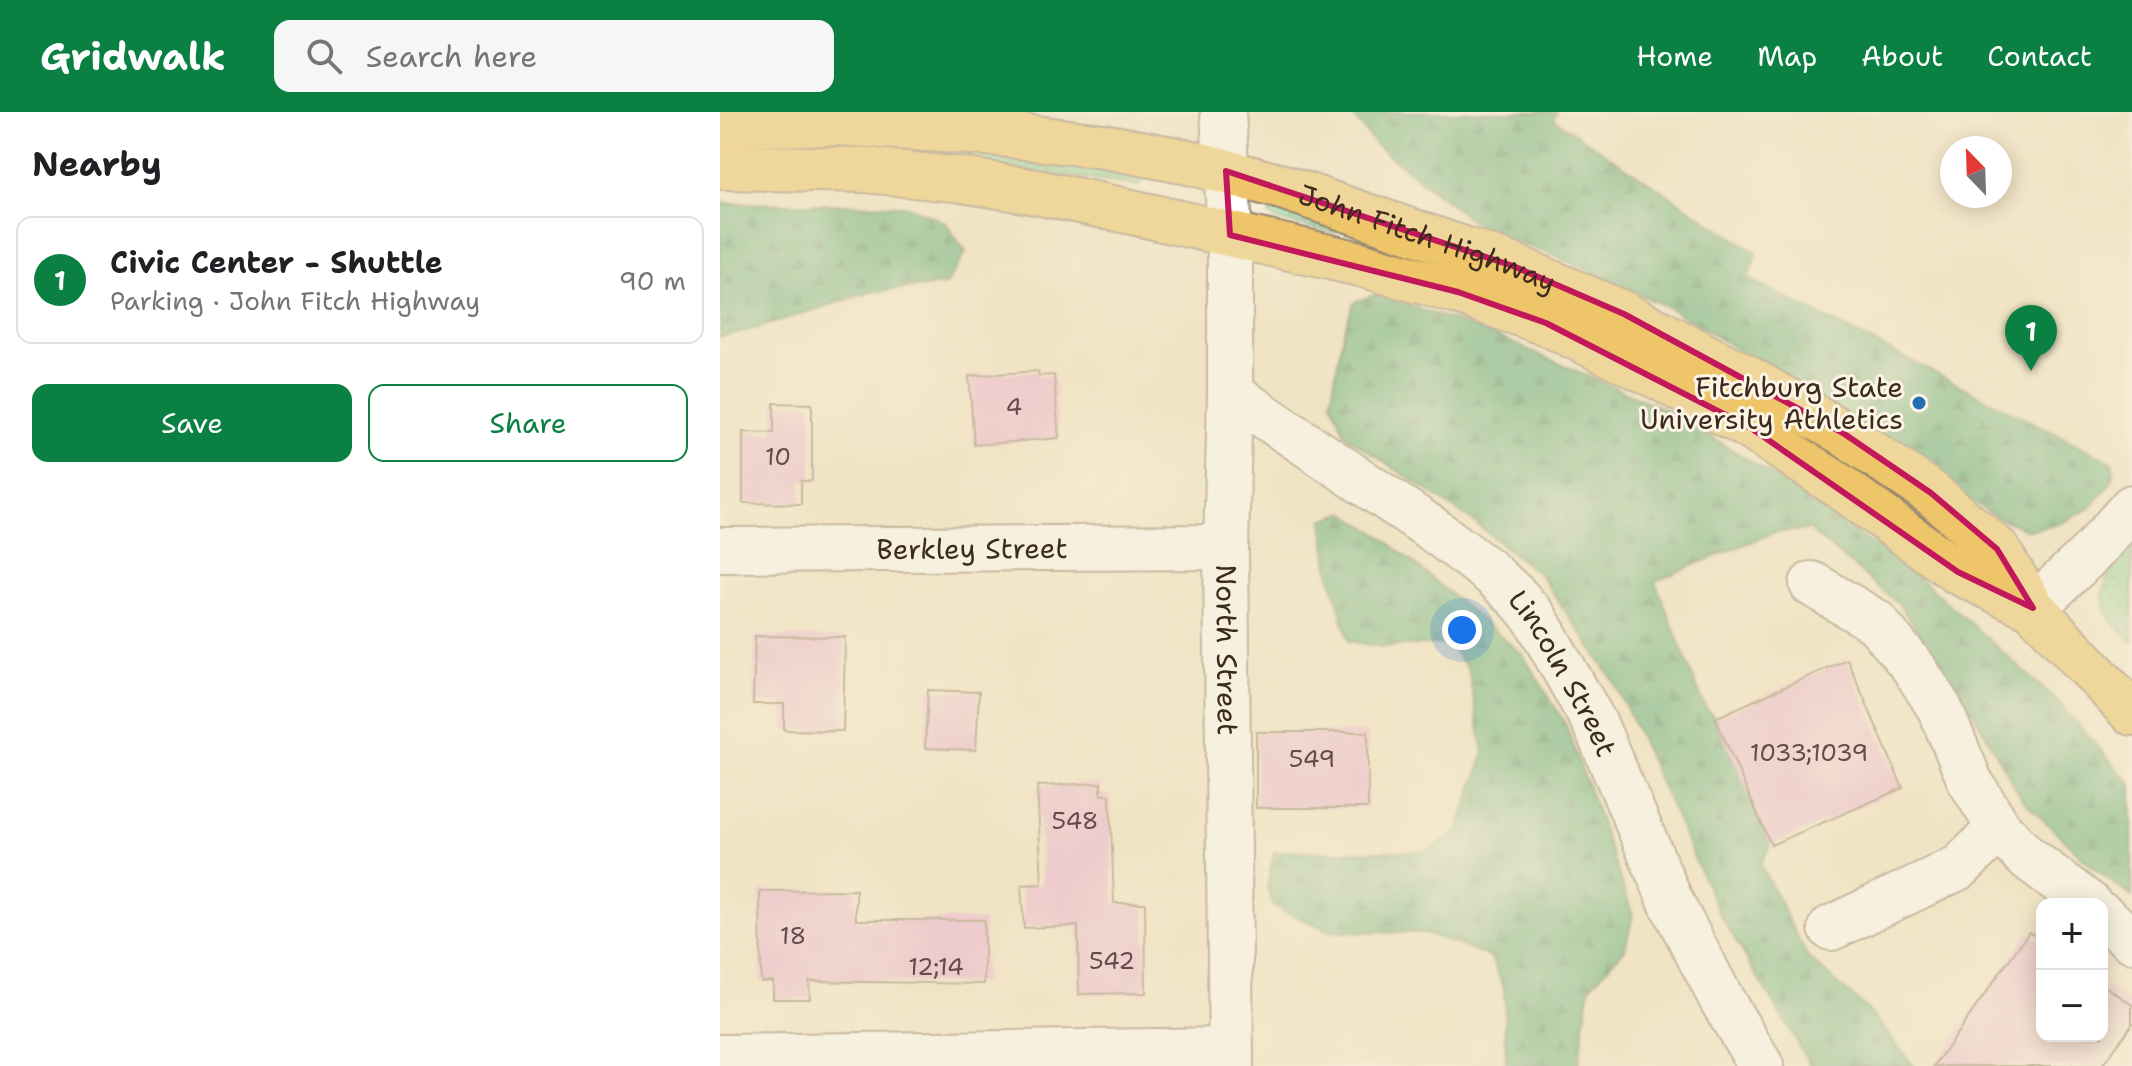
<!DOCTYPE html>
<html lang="en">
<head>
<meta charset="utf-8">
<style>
	:root { --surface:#fff; --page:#f6f6f6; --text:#202124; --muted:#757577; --line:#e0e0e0; --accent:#0b8043 }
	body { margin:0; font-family:"Shantell Sans",sans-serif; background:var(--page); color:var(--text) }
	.controls { position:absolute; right:24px; bottom:24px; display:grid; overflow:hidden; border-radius:16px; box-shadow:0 4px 20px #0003 }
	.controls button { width:72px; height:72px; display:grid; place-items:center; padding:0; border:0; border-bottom:2px solid var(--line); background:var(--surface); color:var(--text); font:40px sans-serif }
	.compass { position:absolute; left:1220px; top:24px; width:72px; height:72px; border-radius:50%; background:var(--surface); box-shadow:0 4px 20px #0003; rotate:337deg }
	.you { position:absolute; left:742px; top:518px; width:28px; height:28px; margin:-20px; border:6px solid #fff; border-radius:50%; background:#1a73e8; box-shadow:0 0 0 12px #1a73e833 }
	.badge { display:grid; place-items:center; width:52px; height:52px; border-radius:50%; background:var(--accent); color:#fff; font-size:26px; font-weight:700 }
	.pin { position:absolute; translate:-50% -66px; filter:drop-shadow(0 2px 4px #0008) }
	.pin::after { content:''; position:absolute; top:42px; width:28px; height:24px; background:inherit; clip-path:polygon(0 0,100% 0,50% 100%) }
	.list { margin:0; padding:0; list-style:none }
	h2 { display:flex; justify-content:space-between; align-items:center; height:104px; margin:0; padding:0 32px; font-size:34px }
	h2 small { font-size:26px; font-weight:400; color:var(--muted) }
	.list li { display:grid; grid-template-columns:52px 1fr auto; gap:24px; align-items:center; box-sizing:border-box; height:128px; margin:0 16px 16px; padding:0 16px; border:2px solid var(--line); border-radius:16px }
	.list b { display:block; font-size:30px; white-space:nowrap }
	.list p { margin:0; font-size:26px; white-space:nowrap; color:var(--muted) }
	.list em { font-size:26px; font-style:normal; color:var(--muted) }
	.actions { display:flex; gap:16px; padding:24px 32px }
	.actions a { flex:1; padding:18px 0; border:2px solid var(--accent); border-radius:16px; text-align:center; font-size:28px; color:var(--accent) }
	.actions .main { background:var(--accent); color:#fff }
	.icon { flex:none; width:44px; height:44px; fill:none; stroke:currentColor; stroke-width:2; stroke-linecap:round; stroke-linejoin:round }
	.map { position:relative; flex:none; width:1412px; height:954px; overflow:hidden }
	header { display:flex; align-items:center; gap:48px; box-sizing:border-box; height:112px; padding:0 40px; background:var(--accent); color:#fff }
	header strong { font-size:38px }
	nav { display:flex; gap:44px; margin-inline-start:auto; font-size:28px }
	.search { width:560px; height:72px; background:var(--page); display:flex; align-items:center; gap:20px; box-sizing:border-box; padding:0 28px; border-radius:16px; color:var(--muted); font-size:30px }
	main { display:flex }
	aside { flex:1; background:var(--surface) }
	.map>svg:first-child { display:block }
	.grass { fill:url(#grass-dots); stroke:#567a58; stroke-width:2 }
	.forest { fill:url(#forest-firs); stroke:#4c6c4c; stroke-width:2 }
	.building { fill:#eaaed4 }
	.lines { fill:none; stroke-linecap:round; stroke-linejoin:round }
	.minor-casing { stroke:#968772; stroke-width:48 }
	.major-casing { stroke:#968772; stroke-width:48 }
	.minor { stroke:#fff; stroke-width:44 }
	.major { stroke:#eec569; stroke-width:44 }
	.marked { fill:none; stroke:#c2185b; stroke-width:6; stroke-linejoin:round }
	.poi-dot { fill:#1f6fb2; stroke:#fcf5e5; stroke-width:3 }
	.labels { text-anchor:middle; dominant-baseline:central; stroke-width:6; stroke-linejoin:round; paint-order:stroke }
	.number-label { font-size:24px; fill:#674b4c }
	.street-label { font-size:28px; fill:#3b2a1e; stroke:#fcf5e5 }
	.poi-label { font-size:28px; fill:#3b2a1e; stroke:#fcf5e5; text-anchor:end }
</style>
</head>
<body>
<header>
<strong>Gridwalk</strong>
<div class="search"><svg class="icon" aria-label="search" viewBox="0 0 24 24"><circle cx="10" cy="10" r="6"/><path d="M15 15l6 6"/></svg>Search here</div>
<nav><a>Home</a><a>Map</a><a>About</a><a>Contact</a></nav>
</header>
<main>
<aside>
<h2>Nearby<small></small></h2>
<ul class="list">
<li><span class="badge">1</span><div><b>Civic Center - Shuttle</b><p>Parking · John Fitch Highway</p></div><em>90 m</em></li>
</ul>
<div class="actions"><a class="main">Save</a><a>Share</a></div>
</aside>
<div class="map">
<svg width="1412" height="954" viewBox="0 0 1412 954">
	<defs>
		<pattern id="grass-dots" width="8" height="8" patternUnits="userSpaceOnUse" patternTransform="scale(2)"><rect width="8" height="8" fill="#71ca91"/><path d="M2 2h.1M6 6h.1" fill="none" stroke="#5ea476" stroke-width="1.8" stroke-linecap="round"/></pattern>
		<pattern id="forest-firs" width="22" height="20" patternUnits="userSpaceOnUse" patternTransform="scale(2)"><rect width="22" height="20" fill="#5cae7b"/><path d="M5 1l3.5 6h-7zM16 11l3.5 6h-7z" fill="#4d8e64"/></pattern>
	</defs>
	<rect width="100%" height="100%" fill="#fcf5e5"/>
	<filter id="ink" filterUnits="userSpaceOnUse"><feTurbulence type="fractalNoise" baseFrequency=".0125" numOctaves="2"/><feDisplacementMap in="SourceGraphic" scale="16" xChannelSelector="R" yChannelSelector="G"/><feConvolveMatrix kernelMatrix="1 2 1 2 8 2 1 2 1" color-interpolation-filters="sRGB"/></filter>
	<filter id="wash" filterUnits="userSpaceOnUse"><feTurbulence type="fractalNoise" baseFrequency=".006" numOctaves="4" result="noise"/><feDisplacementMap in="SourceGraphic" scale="32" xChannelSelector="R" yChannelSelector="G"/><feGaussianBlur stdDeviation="1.8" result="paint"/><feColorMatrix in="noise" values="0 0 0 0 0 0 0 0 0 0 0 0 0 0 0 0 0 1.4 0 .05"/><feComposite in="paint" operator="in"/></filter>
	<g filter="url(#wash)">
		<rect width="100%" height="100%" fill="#f1e4c5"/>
		<!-- grass -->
		<g class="grass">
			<path d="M0,25L293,44L424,62L425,67L419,74L306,59L64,45Z"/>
			<path d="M551,95L621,111L616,121L556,108L549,103Z"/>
			<path d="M1412,435V530L1390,507L1385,498L1383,482L1389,459Z"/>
		</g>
		<!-- forest -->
		<g class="forest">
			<path d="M630,0H837L833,7L1037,141L1028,167L1392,350L1394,360L1390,372L1371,396L1337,413L1308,418L1276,405L1113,297L949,196L833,143L767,121L654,31Z"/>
			<path d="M0,91L185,93L225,110L246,140L226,173L151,180L38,216L0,225Z"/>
			<path d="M656,182L769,221L951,300L1075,377L1201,467L1337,589L1412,673V785L1373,756L1302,687L1256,606L1179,492L1089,418L1055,420L935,469L985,595L995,606L1051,733L1040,752L1088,846L1150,900L1194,954H1091L998,799L894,569L820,463L751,408L626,324L611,289L623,220L634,190Z"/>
			<path d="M625,400L661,424L803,543L846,613L913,803L905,837L870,875L858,954H786L784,876L771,845L705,821L612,820L553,794L547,776L554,740L707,739L738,720L764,642L748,558L728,532L663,535L629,529L610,462L603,408Z"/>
		</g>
		<g id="blocks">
			<!-- building -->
			<g class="building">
				<path d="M318,259L319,264L334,263L339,326L254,333L249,264Z"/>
				<path d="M54,291L92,292V369H81V392L23,391V320L54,321Z"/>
				<path d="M35,524L125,525L123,619L64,618V592H33Z"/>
				<path d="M1127,547L1183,676L1051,733L995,606Z"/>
				<path d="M208,578L259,580L256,638L205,636Z"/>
				<rect x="536" y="620" width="112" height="76"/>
				<path d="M381,671V683H390L394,791H425L426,881L359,882L358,814L304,816L301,773L322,772L317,674Z"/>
				<path d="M136,778V808H264V872L89,869L90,887H53V869L41,870L40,779Z"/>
				<path d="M1309,820L1322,829V924H1382V872L1412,893V912L1382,954H1214Z"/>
			</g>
		</g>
	</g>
	<g filter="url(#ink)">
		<use href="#blocks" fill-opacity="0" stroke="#968772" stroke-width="2"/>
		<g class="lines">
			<defs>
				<g id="minor">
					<path id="s1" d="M503,0L510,123V281L506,435L511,954"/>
					<path id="s2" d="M510,281L711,416L770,460L798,486L815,506L875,612L952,792L1002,888L1041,954"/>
					<path id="s3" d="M0,438L506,435"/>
					<path d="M1092,472L1156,510L1194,556L1220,597L1250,669L1279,716L1304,743L1369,792"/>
					<path d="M1313,496L1372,440L1412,395"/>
					<path d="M1382,803L1412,828"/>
					<path d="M1111,816L1240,755L1279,716"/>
					<path d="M0,945L511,938"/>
				</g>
				<g id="major">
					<path id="s4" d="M0,12L120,11L279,22L384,34L473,51L562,75L793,154L904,202L1026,265L1123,321L1211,381L1277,437L1313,496L1412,601"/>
					<path d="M0,55L145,58L242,68L316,80L412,100L640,152L738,180L826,211L942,267L1031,316L1121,375L1238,460L1313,496"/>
				</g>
			</defs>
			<!-- minor casing -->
			<use href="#minor" class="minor-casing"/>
			<!-- major casing -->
			<use href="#major" class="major-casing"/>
			<!-- minor -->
			<use href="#minor" class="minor"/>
			<!-- major -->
			<use href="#major" class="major"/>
		</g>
	</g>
	<!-- marked area -->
	<path d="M0 0H1412V954H0ZM506,59L793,154L904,202L1123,321L1211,381L1277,437L1313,496L1238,460L1031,316L826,211L738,180L510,123Z" fill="#f1e4c5" fill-opacity=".55" fill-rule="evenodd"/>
	<path class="marked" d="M506,59L793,154L904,202L1123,321L1211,381L1277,437L1313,496L1238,460L1031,316L826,211L738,180L510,123Z"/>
	<!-- markers -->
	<circle class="poi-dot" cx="1199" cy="291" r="8"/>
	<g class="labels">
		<!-- number labels -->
		<g class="number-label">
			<text x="294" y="295">4</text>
			<text x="58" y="345">10</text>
			<text x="1089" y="641">1033;1039</text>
			<text x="592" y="647">549</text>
			<text x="355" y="709">548</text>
			<text x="73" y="824">18</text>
			<text x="392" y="849">542</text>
			<text x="216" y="855">12;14</text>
		</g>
		<!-- street labels -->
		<g class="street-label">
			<text stroke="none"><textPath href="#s4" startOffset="722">John Fitch Highway</textPath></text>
			<text stroke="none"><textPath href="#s3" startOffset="252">Berkley Street</textPath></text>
			<text stroke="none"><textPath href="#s1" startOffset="538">North Street</textPath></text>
			<text stroke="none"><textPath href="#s2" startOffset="442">Lincoln Street</textPath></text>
		</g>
		<!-- poi labels -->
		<g class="poi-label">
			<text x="1183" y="275">Fitchburg State<tspan x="1183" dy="32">University Athletics</tspan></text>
		</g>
	</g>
</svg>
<div class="controls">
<button>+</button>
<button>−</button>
</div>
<svg class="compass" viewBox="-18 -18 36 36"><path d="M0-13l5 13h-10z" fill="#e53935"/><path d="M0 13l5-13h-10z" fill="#757577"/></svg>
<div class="you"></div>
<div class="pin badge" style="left:1311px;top:259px">1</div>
</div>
</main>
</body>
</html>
